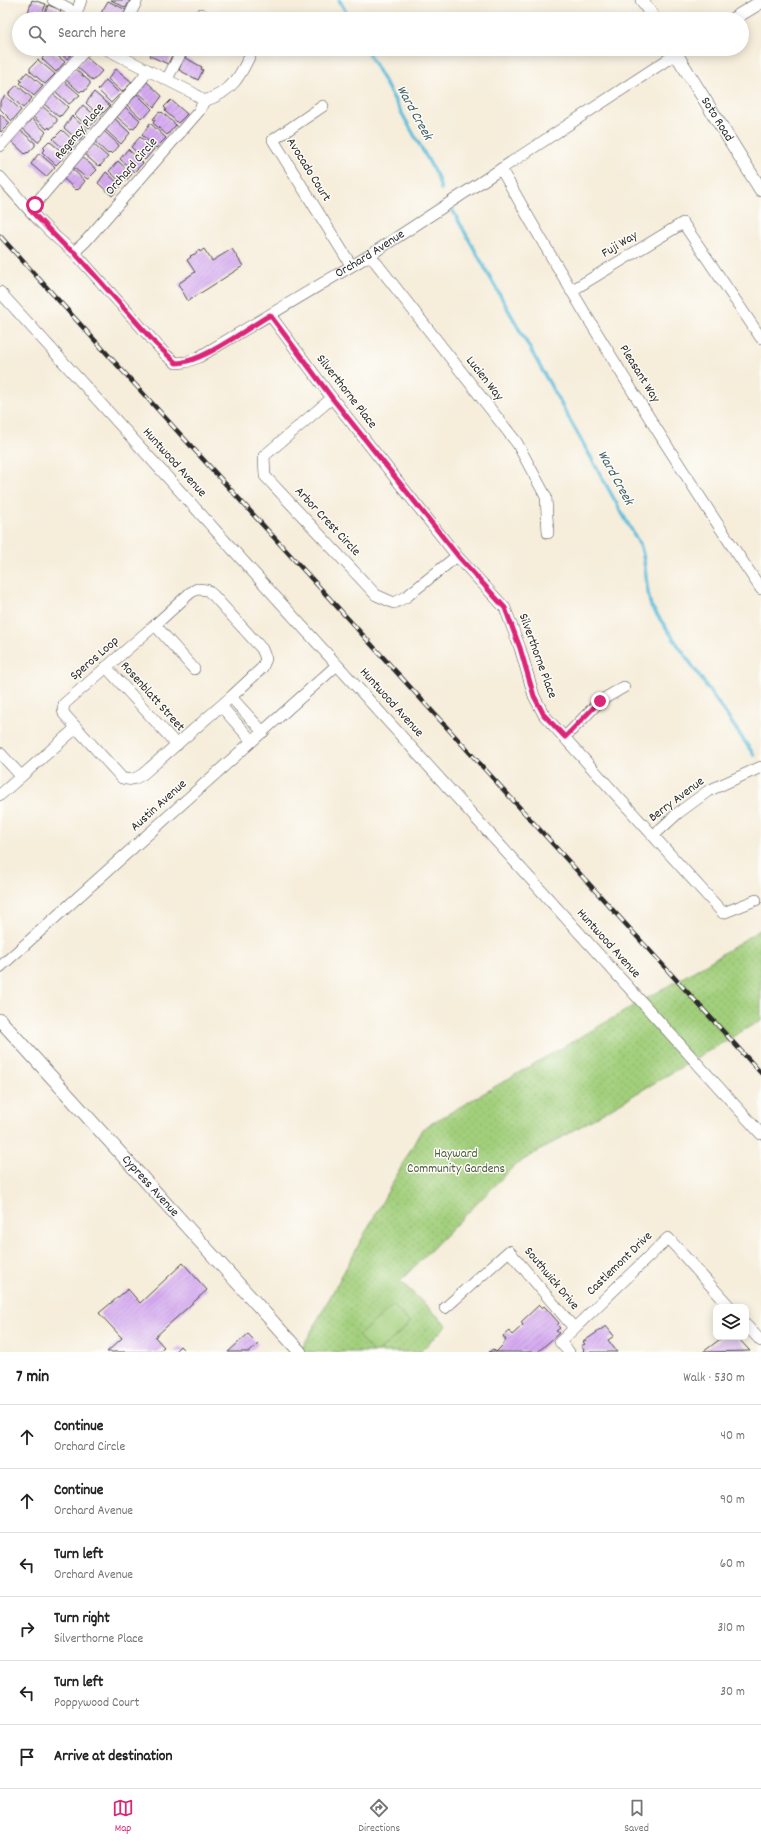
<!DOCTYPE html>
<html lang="en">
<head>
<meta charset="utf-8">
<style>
	:root { --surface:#fff; --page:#f6f6f6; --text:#222; --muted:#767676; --line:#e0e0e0; --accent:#db2777 }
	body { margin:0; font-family:Dekko,sans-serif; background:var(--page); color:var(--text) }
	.controls { position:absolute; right:12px; bottom:12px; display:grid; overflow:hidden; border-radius:8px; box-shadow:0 2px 10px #0003 }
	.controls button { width:36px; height:36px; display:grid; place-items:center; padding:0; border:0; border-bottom:1px solid var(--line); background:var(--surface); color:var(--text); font:20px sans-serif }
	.stop { position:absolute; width:12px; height:12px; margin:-9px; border:3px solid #db2777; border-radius:50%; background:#fff }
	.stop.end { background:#db2777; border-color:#fff; box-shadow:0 1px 4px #0008 }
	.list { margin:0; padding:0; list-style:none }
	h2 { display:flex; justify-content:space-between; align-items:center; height:52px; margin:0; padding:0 16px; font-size:17px }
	h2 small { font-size:13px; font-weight:400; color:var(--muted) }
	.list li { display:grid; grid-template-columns:26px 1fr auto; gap:12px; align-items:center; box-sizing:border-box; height:64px; padding:0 16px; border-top:1px solid var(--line) }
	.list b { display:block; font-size:15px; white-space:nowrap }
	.list p { margin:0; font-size:13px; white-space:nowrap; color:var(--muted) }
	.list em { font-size:13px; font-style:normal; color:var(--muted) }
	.icon { flex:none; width:22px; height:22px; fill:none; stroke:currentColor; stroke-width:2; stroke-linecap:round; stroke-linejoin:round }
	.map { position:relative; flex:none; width:761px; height:1352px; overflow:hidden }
	.search { position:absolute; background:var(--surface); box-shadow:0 2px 10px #0003; left:12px; right:12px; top:12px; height:44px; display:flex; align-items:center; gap:10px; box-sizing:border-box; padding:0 14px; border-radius:22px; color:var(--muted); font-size:15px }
	.sheet { height:436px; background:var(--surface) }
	nav { display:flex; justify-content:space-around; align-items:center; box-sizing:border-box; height:56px; border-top:1px solid var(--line); background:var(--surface); font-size:11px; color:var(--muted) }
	nav a { display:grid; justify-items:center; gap:2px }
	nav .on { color:var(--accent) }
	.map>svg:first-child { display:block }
	.green { fill:url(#green-dots); stroke:#667d54 }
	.pitch { fill:#a2cf7c; stroke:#667d54 }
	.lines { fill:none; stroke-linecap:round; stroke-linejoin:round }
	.stream { stroke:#5ebedc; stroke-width:3.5 }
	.building { fill:url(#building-hatch) }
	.minor-casing { stroke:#494845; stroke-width:12 }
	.tertiary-casing { stroke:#494845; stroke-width:14 }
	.minor { stroke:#fff; stroke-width:11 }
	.tertiary { stroke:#fff; stroke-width:13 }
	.rail-casing { stroke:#2b2b2b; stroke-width:4.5 }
	.rail { stroke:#fdfcf7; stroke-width:3; stroke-dasharray:9; stroke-linecap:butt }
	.route { stroke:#db2777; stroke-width:5 }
	.labels { text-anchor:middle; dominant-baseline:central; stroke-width:3; stroke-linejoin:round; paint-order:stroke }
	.street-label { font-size:13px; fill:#2b2b2b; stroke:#fdfcf7 }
	.park-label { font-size:13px; fill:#4f5c43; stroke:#fdfcf7 }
	.water-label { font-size:14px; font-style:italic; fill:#3d5e69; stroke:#fdfcf7 }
</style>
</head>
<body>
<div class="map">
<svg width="761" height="1352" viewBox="0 0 761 1352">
	<defs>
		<pattern id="green-dots" width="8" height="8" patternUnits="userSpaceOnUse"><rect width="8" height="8" fill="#a2cf7c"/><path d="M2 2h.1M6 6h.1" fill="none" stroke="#8cb26b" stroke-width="1.8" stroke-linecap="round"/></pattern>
		<pattern id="building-hatch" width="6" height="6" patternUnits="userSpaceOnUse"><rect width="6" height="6" fill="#d5abf1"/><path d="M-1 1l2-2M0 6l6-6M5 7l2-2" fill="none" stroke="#b793cf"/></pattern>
	</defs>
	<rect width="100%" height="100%" fill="#fdfcf7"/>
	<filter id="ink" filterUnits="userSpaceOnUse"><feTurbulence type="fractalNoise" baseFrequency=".025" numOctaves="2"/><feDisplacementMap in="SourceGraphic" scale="8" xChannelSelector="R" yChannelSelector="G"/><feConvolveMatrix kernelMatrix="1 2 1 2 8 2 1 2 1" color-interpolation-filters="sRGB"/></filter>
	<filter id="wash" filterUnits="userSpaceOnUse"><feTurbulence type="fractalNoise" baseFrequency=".012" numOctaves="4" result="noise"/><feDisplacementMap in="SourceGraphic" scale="16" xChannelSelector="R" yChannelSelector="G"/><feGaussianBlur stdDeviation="0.9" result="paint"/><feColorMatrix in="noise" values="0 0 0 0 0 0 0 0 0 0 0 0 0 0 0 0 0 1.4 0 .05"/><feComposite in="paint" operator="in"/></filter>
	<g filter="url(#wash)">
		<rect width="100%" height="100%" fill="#f6edda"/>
		<!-- green -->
		<path class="green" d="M761,929V1020L515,1165L400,1281L447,1325L420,1352H300L422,1129L706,964Z"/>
		<!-- pitch -->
		<path class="pitch" d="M393,1305L410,1323L378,1352H373L358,1336Z"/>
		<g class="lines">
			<!-- stream -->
			<g class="stream">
				<path d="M339,0L350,19"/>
				<path d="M366,49L437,176L441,189"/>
				<path d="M453,211L641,547C647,567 645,587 651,606L754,755"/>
			</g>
		</g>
		<g id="blocks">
			<!-- building -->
			<g class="building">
				<path d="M32,0L46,4L40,19H26Z"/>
				<path d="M111,0H130L126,8Z"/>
				<path d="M108,1L126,10L121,19H112L101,13Z"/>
				<path d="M48,5L61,10L58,19H43Z"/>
				<path d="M49,49L65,62L56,72L42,59Z"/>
				<path d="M55,49H76L67,59Z"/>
				<path d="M154,49H166L173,53L168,64L150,56Z"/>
				<path d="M86,57L102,71L93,81L77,67Z"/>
				<path d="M184,57L202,67L201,69L203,70L198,80L179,70Z"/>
				<path d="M38,60L55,74L45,84L30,71V68Z"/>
				<path d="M75,69L90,82V84L84,92L82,90L80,92L65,79Z"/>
				<path d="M116,69L132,82L122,92L108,79Z"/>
				<path d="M27,72L43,86L34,96L20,83L22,81L20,80Z"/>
				<path d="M106,80L120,94L111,103L98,90Z"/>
				<path d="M64,81L80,95L69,104L55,91Z"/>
				<path d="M147,82L162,96L154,107L138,92Z"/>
				<path d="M17,85L32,98L23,108L9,95V93Z"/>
				<path d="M94,92L110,106L100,116L86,103Z"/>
				<path d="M52,93L68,107L61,116L60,115L59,117L43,103Z"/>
				<path d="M137,94L152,109L145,117L143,116L141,118L127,105Z"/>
				<path d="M5,96L21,110L12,121L0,109V102Z"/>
				<path d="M171,100L187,114L178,123L165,111L166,109L164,107Z"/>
				<path d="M83,105L98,118L89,128L75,115Z"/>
				<path d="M42,106L57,119V121L50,129L49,127L47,129L32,116Z"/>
				<path d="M125,107L140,120L134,129L132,128L131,129L117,117Z"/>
				<path d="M159,112L161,113L162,112L176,125L167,135L153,123L155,120L153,119Z"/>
				<path d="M0,114L10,123L1,132L0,131Z"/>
				<path d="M72,116L87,130L79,141L64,128Z"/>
				<path d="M31,118L46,132L38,142L22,128Z"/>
				<path d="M114,118L130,133L121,144L105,129Z"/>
				<path d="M150,123L166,138L156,148L142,135Z"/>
				<path d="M20,130L35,143V146L28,153L27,152L25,154L11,141Z"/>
				<path d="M62,130L76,143L68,153L53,139Z"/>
				<path d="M104,131L118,144L119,146L112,154L110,152L108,154L94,141Z"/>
				<path d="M140,137L154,149L145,160L131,147Z"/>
				<path d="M49,141L66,155L56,165L42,152L45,149L43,147Z"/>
				<path d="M92,143L108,157L100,166L99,165L98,166L83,153Z"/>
				<path d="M128,149L143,163L134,172L120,159Z"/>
				<path d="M39,153L55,167L46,177L31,164Z"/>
				<path d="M81,156L97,170L89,178L87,179L72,166Z"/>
				<path d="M118,161L132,174L123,184L109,171Z"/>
				<path d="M70,167L85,181L78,190L77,189L76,190L62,177Z"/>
				<path d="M106,172L121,186L112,196L98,183Z"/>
				<path d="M204,249L212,261L232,249L243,266L188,301L178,284L195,272L187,260L191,257L190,256L197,253L196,252L199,250L200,252Z"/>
				<path d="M183,1263L207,1290L155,1337L164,1347L159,1351L160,1352H107L122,1338L99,1313L128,1289L140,1303Z"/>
				<path d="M539,1305L542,1308L544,1306L559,1323L557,1325L560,1328L556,1331L559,1333L538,1352H489L493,1349L496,1352L503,1345L506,1340L503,1336L509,1331L512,1335L523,1325L521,1322Z"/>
				<path d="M606,1326L614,1336L608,1340L617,1352H582L584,1350L581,1346L585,1344L583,1342Z"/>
				<path d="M248,1334L258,1344L250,1352H228Z"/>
				<path d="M723,1337H737L750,1351L703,1352Z"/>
				<path d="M180,1346L186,1352H174Z"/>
			</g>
		</g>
	</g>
	<g filter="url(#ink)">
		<use href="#blocks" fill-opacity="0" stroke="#494845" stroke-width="1"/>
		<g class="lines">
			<defs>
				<g id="minor">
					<path d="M53,0L68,8L76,19"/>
					<path d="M75,18L81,0"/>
					<path d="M128,19L137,0"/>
					<path d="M198,19L201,14"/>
					<path d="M167,79L183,49"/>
					<path d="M204,101C233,92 241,75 253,49"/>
					<path d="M323,106L273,140L351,265"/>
					<path d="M0,146L86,49"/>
					<path d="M501,169C582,313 669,453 761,589"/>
					<path id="s1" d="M0,177C23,203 46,231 74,252L166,355L176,363L186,362L199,357L370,255L676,54"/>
					<path d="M30,210L142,79L148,70"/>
					<path d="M74,252L85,242L199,111L204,101L193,93L106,49"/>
					<path d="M370,255L517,443L546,497L548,533"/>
					<path d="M571,291L683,223L761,338"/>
					<path d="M0,292L761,1134"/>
					<path d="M270,315L332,398L457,556L505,608L520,648L534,696L544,715L723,913L756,900"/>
					<path d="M332,398L264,456L265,476L376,595L394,603L406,597L457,556"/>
					<path d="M197,589L207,590L213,595L262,649L266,659L262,668L231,697L143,774C135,779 131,781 122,778L64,714L63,710L64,704L155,625L190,593Z"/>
					<path d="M155,625L194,669"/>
					<path d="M106,667L177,745"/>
					<path d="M231,697L263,732"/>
					<path d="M221,706L252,741"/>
					<path d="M565,737L600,701L624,687"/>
					<path d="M0,753L21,776"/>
					<path d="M0,795L76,728"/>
					<path d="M654,835L678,813L708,791L761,767"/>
					<path d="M0,967L337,665"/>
					<path d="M445,1308L509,1251L574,1328"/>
					<path d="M746,1325L761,1341"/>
					<path d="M569,1352L560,1342L668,1238L730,1307"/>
				</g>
				<g id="tertiary">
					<path d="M642,0L654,19"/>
					<path d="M733,19L761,2"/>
					<path id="s2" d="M673,49L761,190"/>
					<path id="s3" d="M0,1020L300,1352"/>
				</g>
			</defs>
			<!-- minor casing -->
			<use href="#minor" class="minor-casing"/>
			<!-- tertiary casing -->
			<use href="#tertiary" class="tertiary-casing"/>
			<!-- minor -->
			<use href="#minor" class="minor"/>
			<!-- tertiary -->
			<use href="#tertiary" class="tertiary"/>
			<defs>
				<path id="rail" d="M0,236L761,1073"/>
			</defs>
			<!-- rail casing -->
			<use href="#rail" class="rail-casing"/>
			<!-- rail -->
			<use href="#rail" class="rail"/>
		</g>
	</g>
	<g class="lines" filter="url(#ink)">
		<!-- route -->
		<path class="route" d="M35,205L30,210L65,246L74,252L156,344L176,363C203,362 246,329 270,315L332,398L458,556L505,608L520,648L534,696L544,715L565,737L600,701"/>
	</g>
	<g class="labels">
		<!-- street labels -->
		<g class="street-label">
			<text stroke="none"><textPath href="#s2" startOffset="83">Soto Road</textPath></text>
			<text transform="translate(80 132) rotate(-50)">Regency Place</text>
			<text transform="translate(132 167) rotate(-49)">Orchard Circle</text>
			<text transform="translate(308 170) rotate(58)">Avocado Court</text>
			<text transform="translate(620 245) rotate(-31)">Fuji Way</text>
			<text stroke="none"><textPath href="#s1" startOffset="480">Orchard Avenue</textPath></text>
			<text transform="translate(639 374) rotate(58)">Pleasant Way</text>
			<text transform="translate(484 379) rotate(52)">Lucien Way</text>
			<text transform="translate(346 392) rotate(52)">Silverthorne Place</text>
			<text transform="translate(174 463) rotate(48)">Huntwood Avenue</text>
			<text transform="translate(327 522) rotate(47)">Arbor Crest Circle</text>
			<text transform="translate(537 656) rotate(70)">Silverthorne Place</text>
			<text transform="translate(95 659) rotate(-41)">Speros Loop</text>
			<text transform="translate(152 697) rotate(48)">Rosenblatt Street</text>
			<text transform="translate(391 703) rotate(48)">Huntwood Avenue</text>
			<text transform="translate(677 800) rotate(-37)">Berry Avenue</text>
			<text transform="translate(159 806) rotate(-42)">Austin Avenue</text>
			<text transform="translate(608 944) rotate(48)">Huntwood Avenue</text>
			<text stroke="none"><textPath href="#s3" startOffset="224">Cypress Avenue</textPath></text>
			<text transform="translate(620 1264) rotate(-44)">Castlemont Drive</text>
			<text transform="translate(551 1279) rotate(50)">Southwick Drive</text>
		</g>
		<!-- park labels -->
		<g class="park-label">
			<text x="456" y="1154">Hayward<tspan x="456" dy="15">Community Gardens</tspan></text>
		</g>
		<!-- water labels -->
		<g class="water-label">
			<text transform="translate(414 113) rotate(61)">Ward Creek</text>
			<text transform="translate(615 478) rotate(61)">Ward Creek</text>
		</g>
	</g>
</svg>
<div class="controls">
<button><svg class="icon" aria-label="layers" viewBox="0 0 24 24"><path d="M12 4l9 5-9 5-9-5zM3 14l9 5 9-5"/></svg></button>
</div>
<div class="stop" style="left:35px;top:205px"></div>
<div class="stop end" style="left:600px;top:701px"></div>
<div class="search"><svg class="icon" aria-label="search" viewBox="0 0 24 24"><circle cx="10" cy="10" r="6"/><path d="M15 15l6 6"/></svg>Search here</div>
</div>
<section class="sheet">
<h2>7 min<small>Walk · 530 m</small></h2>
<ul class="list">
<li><svg class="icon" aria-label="ahead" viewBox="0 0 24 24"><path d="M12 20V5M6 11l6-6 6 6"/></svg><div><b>Continue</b><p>Orchard Circle</p></div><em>40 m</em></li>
<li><svg class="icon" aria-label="ahead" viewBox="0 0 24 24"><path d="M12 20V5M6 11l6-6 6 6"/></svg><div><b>Continue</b><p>Orchard Avenue</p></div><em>90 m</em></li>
<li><svg class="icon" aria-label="left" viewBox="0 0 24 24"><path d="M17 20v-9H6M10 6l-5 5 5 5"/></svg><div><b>Turn left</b><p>Orchard Avenue</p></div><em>60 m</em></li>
<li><svg class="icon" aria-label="right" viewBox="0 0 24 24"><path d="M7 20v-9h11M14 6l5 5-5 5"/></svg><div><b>Turn right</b><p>Silverthorne Place</p></div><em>310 m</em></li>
<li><svg class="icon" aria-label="left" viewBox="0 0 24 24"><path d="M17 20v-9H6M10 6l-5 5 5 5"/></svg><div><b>Turn left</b><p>Poppywood Court</p></div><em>30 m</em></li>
<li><svg class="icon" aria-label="arrive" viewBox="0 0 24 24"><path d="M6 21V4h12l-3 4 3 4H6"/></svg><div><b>Arrive at destination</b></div></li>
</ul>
</section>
<nav>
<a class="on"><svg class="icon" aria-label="map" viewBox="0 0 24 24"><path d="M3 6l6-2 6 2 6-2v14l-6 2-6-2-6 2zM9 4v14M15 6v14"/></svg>Map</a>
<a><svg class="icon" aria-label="directions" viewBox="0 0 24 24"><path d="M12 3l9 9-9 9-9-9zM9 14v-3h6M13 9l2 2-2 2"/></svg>Directions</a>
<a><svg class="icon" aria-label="saved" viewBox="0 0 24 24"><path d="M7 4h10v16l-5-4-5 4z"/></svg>Saved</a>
</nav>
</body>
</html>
